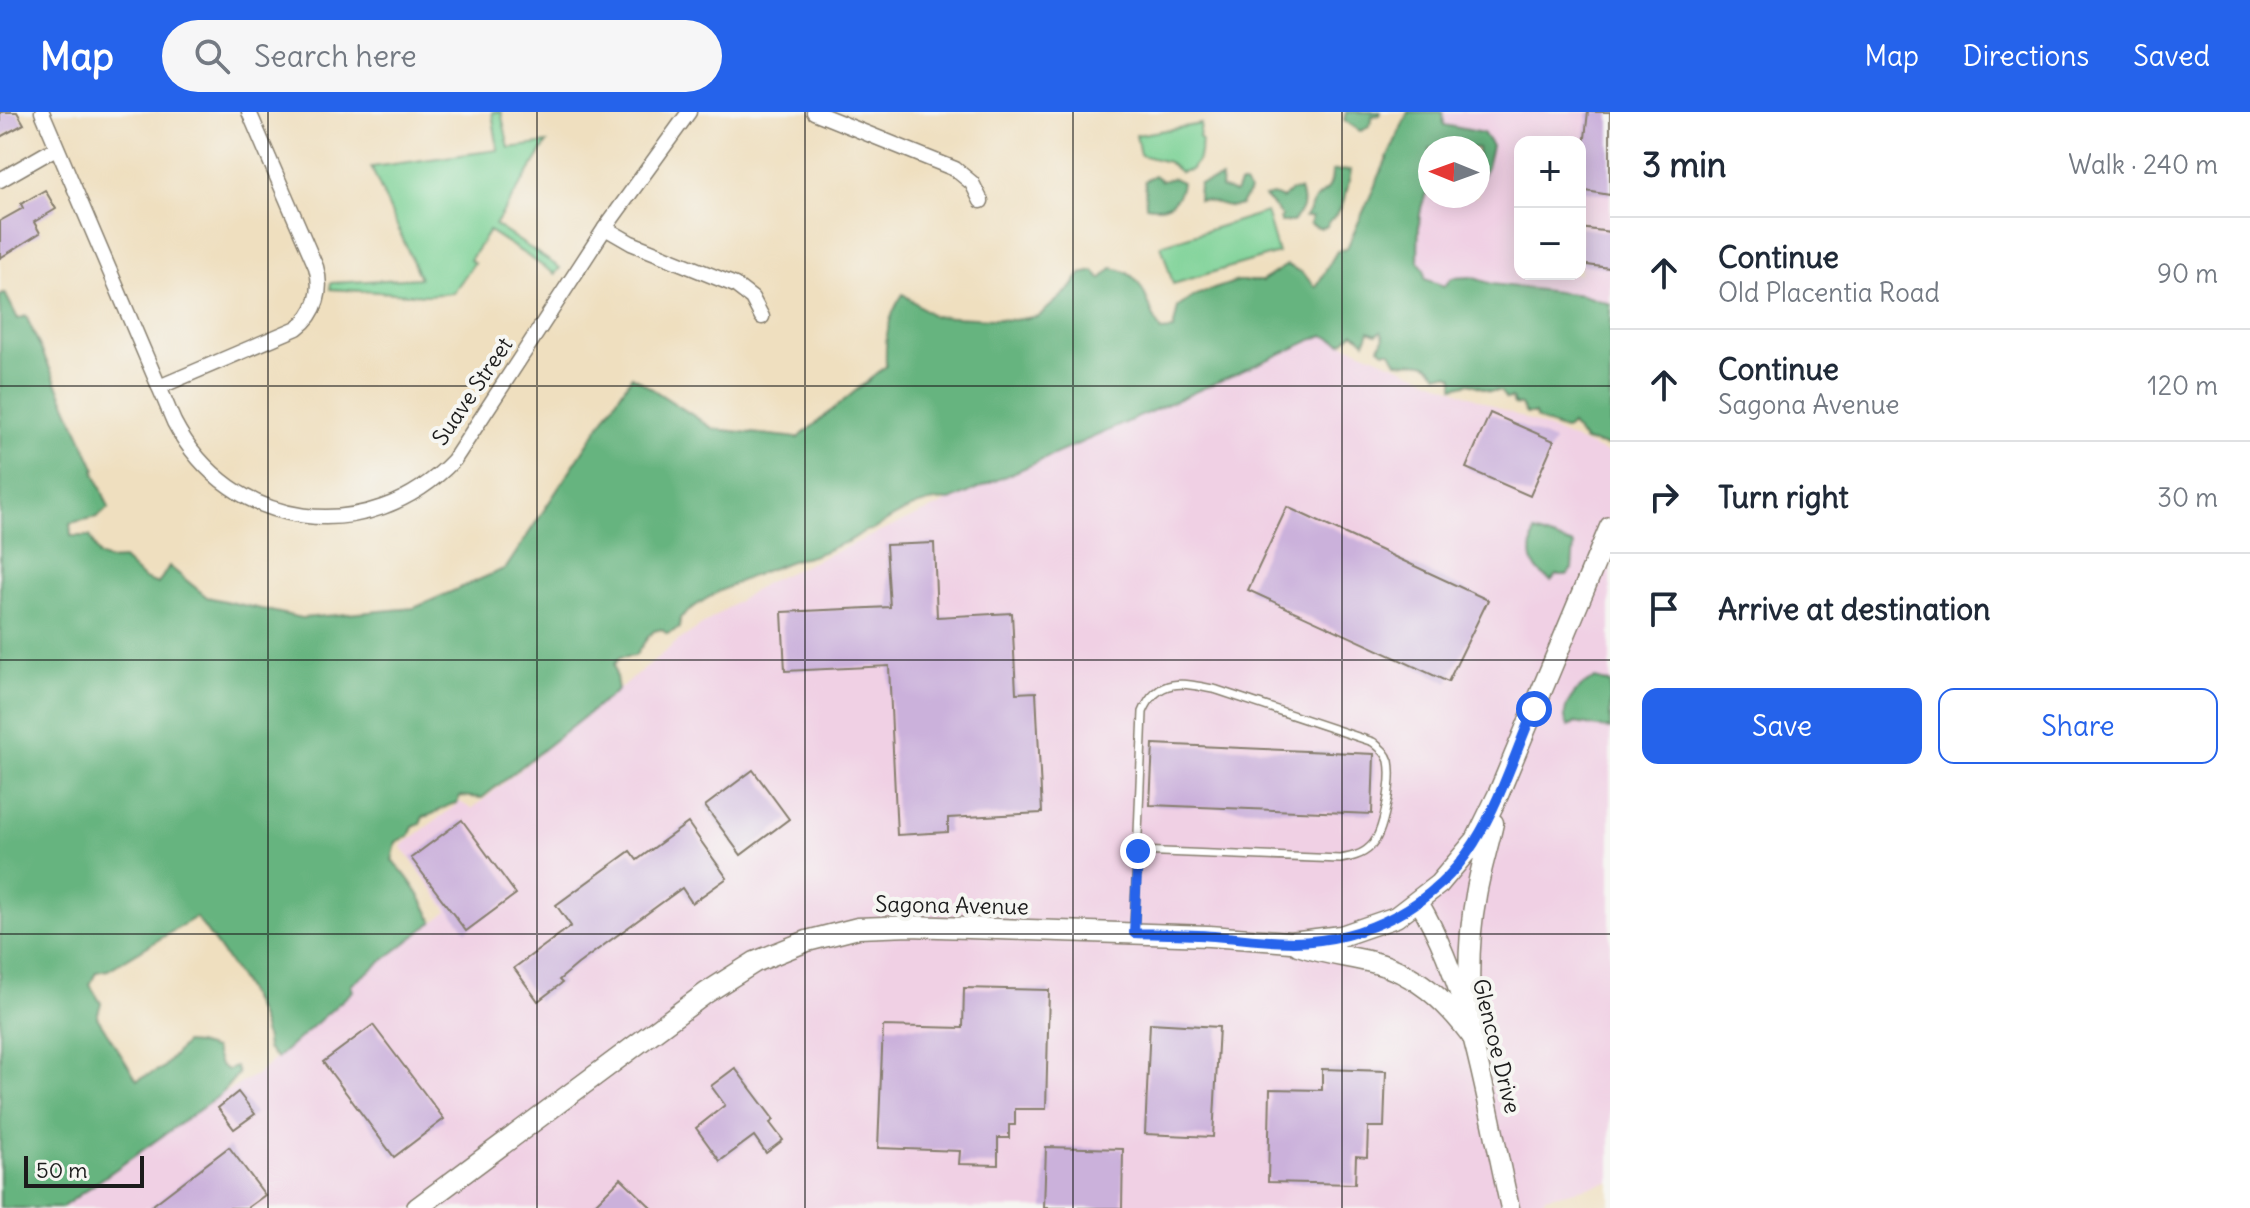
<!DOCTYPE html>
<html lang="en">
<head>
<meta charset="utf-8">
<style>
	:root { --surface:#fff; --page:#f6f6f7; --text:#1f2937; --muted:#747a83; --line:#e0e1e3; --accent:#2563eb }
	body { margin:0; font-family:Delius,sans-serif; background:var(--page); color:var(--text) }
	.controls { position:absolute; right:24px; top:24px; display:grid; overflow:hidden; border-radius:16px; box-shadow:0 4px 20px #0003 }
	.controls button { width:72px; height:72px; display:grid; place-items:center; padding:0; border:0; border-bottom:2px solid var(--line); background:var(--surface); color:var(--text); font:40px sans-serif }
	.compass { position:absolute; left:1418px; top:24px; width:72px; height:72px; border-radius:50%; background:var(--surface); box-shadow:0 4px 20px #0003; rotate:271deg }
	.scale { position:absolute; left:24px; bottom:20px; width:120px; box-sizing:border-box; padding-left:8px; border:4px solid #1c1c1c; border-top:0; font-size:22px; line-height:28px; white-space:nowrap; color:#1c1c1c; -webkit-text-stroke:6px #f6f6f2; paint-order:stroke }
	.stop { position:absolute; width:24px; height:24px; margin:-18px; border:6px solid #2563eb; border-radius:50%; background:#fff }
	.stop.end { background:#2563eb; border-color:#fff; box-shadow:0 2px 8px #0008 }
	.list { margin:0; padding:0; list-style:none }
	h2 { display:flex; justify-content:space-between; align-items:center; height:104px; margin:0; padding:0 32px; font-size:34px }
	h2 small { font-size:26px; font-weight:400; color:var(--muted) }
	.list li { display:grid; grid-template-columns:52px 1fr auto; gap:24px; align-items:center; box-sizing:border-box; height:112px; padding:0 32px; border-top:2px solid var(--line) }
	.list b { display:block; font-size:30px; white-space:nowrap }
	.list p { margin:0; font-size:26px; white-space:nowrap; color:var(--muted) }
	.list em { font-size:26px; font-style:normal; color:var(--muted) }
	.actions { display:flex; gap:16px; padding:24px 32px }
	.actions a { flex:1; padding:18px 0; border:2px solid var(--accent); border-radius:16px; text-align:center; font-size:28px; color:var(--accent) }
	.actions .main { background:var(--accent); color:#fff }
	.icon { flex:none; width:44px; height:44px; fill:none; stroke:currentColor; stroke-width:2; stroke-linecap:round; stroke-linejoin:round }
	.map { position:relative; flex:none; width:1610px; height:1096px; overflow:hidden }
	header { display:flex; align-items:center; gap:48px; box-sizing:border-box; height:112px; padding:0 40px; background:var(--accent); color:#fff }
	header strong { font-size:38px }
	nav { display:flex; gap:44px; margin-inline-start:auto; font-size:28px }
	.search { width:560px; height:72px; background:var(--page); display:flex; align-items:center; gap:20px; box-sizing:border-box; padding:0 28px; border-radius:44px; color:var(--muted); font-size:30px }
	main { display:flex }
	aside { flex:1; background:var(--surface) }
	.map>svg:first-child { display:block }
	.built { fill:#f0d0e4; fill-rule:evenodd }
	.green { fill:#7dd296; stroke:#4c7759; stroke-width:2 }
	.forest { fill:#66b47f; stroke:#41684e; stroke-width:2 }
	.building { fill:#cbb1db }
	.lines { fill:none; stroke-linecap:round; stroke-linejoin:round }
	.service-casing { stroke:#867e6e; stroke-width:10 }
	.minor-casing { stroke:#867e6e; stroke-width:17 }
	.tertiary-casing { stroke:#867e6e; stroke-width:21 }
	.secondary-casing { stroke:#867e6e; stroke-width:23 }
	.service { stroke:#fff; stroke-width:7 }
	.minor { stroke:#fff; stroke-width:14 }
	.tertiary { stroke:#fff; stroke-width:18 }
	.secondary { stroke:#fff; stroke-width:20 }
	.route { stroke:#2563eb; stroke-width:10 }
	.grid { fill:none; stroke:#1c1c1c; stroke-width:2; stroke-opacity:0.55 }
	.labels { text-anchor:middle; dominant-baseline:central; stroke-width:8; stroke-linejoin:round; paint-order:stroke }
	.street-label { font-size:22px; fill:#1c1c1c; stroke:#f6f6f2 }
</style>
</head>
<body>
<header>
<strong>Map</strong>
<div class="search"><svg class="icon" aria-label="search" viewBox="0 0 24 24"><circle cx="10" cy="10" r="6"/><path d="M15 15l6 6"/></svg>Search here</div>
<nav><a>Map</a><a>Directions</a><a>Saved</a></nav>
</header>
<main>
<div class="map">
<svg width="1610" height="1096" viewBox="0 0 1610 1096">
	<rect width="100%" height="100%" fill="#f6f6f2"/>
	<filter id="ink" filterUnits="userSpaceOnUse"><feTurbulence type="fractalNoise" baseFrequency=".0125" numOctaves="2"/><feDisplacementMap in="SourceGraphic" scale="16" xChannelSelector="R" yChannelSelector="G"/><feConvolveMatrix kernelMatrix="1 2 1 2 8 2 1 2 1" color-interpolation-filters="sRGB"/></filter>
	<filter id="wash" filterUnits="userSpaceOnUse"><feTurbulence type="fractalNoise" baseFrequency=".006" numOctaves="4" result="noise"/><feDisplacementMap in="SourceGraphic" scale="32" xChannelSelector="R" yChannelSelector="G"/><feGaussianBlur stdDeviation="1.8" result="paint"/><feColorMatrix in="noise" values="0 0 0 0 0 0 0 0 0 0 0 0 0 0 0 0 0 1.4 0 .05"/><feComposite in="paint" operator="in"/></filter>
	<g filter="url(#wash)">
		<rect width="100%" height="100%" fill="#efdfbf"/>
		<!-- built -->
		<g class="built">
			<path d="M1443,0H1610V192L1582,183L1492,172L1471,165L1444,174L1425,167L1418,150L1421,91L1425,81L1430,79V84H1443L1450,90L1459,84H1478V72L1487,55L1483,21L1444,13ZM1520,30H1580V162H1520Z"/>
			<path d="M1323,223L1610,342V1070L1545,1085L1540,1096H61L220,983L259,961L353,880L351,873L448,799L401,734L460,690L472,697L678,529L765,471Z"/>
		</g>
		<!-- green -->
		<g class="green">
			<path d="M492,0H501L509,36L547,31L495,113L560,156L555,162L489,119L470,148L474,151L453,181L427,183L330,177L331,171L420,166L371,55L498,38Z"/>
			<path d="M1201,12L1199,25L1202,29L1199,46L1191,58L1180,60L1168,50L1140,43L1136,23Z"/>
			<path d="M1266,100L1278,141L1173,172L1161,133Z"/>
		</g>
		<!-- forest -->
		<g class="forest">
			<path d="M1346,0H1381L1380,3L1372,4C1372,11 1368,17 1360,19L1344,8Z"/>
			<path d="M1408,0H1443L1444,13L1483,21L1492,34L1487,55L1478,72V36H1430V79C1416,89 1419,131 1418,149L1424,157L1425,167L1444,174L1452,166L1471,165L1492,172L1582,183L1610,192V326L1607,334L1585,329L1571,313L1566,318C1558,317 1543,310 1536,306L1535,302H1526L1521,293L1514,292L1512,286L1506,287L1500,279H1490L1470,271L1454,275V265L1449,262H1438C1424,244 1417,253 1397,250L1391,239H1384L1379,235L1384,225L1381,219L1377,222L1369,219L1365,230L1354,220L1342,231L1323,223L950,389C925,385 893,404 873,418C863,417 858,425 849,429C832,435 814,446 797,447C756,462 713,477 680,506V516L667,522L662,517L654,519L648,525L635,544L619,546L614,552L618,578L482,686L460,684L457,691C443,693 439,702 423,705L420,712L413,715L409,724L396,730L392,749C407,761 425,791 433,810L351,873L353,879L277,946L267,937C264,892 222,841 196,805L108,858L96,860L90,873L101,891L97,905L137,968L163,956L185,931L197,932L214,937L220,953L227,958L236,955L238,962L220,983L61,1096H0V184L5,181L18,207L26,204L96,358L94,359L109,396L97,405L70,411L71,424H90L99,444L108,448L123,447L144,467L158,472L169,454L207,485L302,506L414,496L506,456L632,264L714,317L798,326L886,254C885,227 887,205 903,182L933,204L1014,208L1039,204L1071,176L1081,162L1094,159L1101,167L1112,156C1147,161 1145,193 1161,219L1173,218L1178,195L1196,183L1238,169H1262L1287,153L1301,160L1316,175L1337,139L1347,136Z"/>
			<path d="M1351,58C1349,71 1346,87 1339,99C1335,105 1330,107 1326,115L1318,116L1310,112L1312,105H1305C1310,99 1311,91 1316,87C1328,78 1332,75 1332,59Z"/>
			<path d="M1154,63L1162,69L1173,66L1182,70C1180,91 1166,98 1146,94L1145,69Z"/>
			<path d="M1222,66L1221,76L1235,81L1239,72H1245L1249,79L1241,93C1226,98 1213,87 1198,88L1199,72Z"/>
			<path d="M1300,78C1305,92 1303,99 1292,110H1280L1281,103L1265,85L1273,83L1282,87L1291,79Z"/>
			<path d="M1534,420L1574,433L1572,457L1567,463H1556L1551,469C1528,454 1529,444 1534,420Z"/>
			<path d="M1595,567L1610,571V617L1575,611L1569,614C1555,599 1580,570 1595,567Z"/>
		</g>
		<g id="blocks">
			<!-- building -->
			<g class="building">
				<path d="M0,0H17L24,12L0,25Z"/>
				<path d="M1588,0H1610V83L1580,78V42L1583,43Z"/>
				<path d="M45,78L56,97L34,110L40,121L0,146V109L23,96L21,92Z"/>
				<path d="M1580,116L1610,120V156L1580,152Z"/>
				<path d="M1490,301L1554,329L1530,384L1466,356Z"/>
				<path d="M1287,395L1488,488L1448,570L1248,478Z"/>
				<path d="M934,431L937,505L1012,501L1016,581L1036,580L1042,701L948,706V720L897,723L889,554L785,559L782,500L890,495L886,433Z"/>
				<path d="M1153,632L1374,642L1372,702L1150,693Z"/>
				<path d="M753,658L789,707L741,743L705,694Z"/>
				<path d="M462,708L516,782L466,819L411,746Z"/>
				<path d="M688,711L727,766L692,791L682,776L578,852L559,868L562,871L538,889L514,856L571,814L556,793L630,739L637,748Z"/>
				<path d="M964,876L1049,878L1046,997H1015V1013H1009V1026H998V1053L959,1052L960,1039L878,1036L883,914L963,916Z"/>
				<path d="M1150,911L1219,915L1213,1025L1145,1022Z"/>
				<path d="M373,913L444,1007L394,1045L323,950Z"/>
				<path d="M735,956L774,1008L770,1011L783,1028L766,1041L754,1024L720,1049L696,1016L725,993L711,974Z"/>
				<path d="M1322,957L1386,959L1384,1015H1368L1367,1045L1356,1044L1355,1072L1268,1070L1270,977L1322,978Z"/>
				<path d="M238,980L255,1002L234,1017L218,996Z"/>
				<path d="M229,1035L265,1083L247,1096H149Z"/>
				<path d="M1046,1035L1123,1037L1122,1096H1044Z"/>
				<path d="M621,1066L652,1096H591Z"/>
			</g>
		</g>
	</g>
	<g filter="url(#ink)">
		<use href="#blocks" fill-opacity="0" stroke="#867e6e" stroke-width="2"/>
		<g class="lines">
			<defs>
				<path id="service" d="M1134,819L1143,600C1158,564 1185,571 1217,578L1373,630C1380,636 1386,640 1389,649C1393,668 1384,723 1370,735C1362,743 1351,745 1340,747L1138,739"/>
				<g id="minor">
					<path d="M42,0L174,310C231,420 369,437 454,348L605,116L689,0"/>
					<path d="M814,0L955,57L972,71L981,89"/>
					<path d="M0,68L56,36"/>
					<path d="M605,116L631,131L735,173L752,186L762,205"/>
					<path d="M159,275L297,216C317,201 323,178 316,155L249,0"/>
				</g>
				<path id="tertiary" d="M1419,790C1473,883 1486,992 1510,1096"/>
				<g id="secondary">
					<path d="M1298,833C1323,842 1347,844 1372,850C1415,860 1446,889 1472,924"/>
					<path d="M1472,924C1468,877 1467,830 1476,783C1480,758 1488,735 1493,711"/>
					<path d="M417,1096L706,881L755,850L807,829L858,816L910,814L1209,824L1291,830L1341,824L1396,805L1439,772L1476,728L1498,683L1610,415"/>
				</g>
			</defs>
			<!-- service casing -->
			<use href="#service" class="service-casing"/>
			<!-- minor casing -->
			<use href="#minor" class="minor-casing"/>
			<!-- tertiary casing -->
			<use href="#tertiary" class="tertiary-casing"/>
			<!-- secondary casing -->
			<use href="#secondary" class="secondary-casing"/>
			<!-- service -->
			<use href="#service" class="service"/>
			<!-- minor -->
			<use href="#minor" class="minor"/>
			<!-- tertiary -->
			<use href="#tertiary" class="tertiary"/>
			<!-- secondary -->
			<use href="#secondary" class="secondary"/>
		</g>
	</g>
	<g class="lines" filter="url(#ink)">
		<!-- route -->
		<path class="route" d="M1138,739L1134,821C1161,822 1187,822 1214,824C1240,826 1267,830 1293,830C1366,829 1435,793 1474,731C1500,690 1515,641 1534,597"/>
	</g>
	<!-- grid -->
	<path class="grid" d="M268,0V1096M537,0V1096M805,0V1096M1073,0V1096M1342,0V1096M0,274H1610M0,548H1610M0,822H1610"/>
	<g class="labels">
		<!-- street labels -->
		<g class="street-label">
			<text transform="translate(472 279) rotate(-56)">Suave Street</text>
			<text transform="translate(952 793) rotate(1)">Sagona Avenue</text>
			<text transform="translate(1497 934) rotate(76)">Glencoe Drive</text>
		</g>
	</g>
</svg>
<div class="controls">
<button>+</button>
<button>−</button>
</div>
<svg class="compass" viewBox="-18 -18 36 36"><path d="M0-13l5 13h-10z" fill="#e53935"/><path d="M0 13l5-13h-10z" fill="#747a83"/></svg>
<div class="scale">50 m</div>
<div class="stop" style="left:1534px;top:597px"></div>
<div class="stop end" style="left:1138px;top:739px"></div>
</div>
<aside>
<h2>3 min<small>Walk · 240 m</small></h2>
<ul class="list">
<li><svg class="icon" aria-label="ahead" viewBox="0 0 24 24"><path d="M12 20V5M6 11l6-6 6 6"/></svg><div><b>Continue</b><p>Old Placentia Road</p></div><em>90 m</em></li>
<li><svg class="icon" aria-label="ahead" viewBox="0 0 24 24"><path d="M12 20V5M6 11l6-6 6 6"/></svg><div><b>Continue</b><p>Sagona Avenue</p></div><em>120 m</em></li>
<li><svg class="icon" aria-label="right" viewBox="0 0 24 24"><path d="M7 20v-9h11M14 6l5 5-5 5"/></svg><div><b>Turn right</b></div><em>30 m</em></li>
<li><svg class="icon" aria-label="arrive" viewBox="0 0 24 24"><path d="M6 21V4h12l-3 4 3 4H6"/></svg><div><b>Arrive at destination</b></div></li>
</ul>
<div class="actions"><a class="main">Save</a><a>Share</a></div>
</aside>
</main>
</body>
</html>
